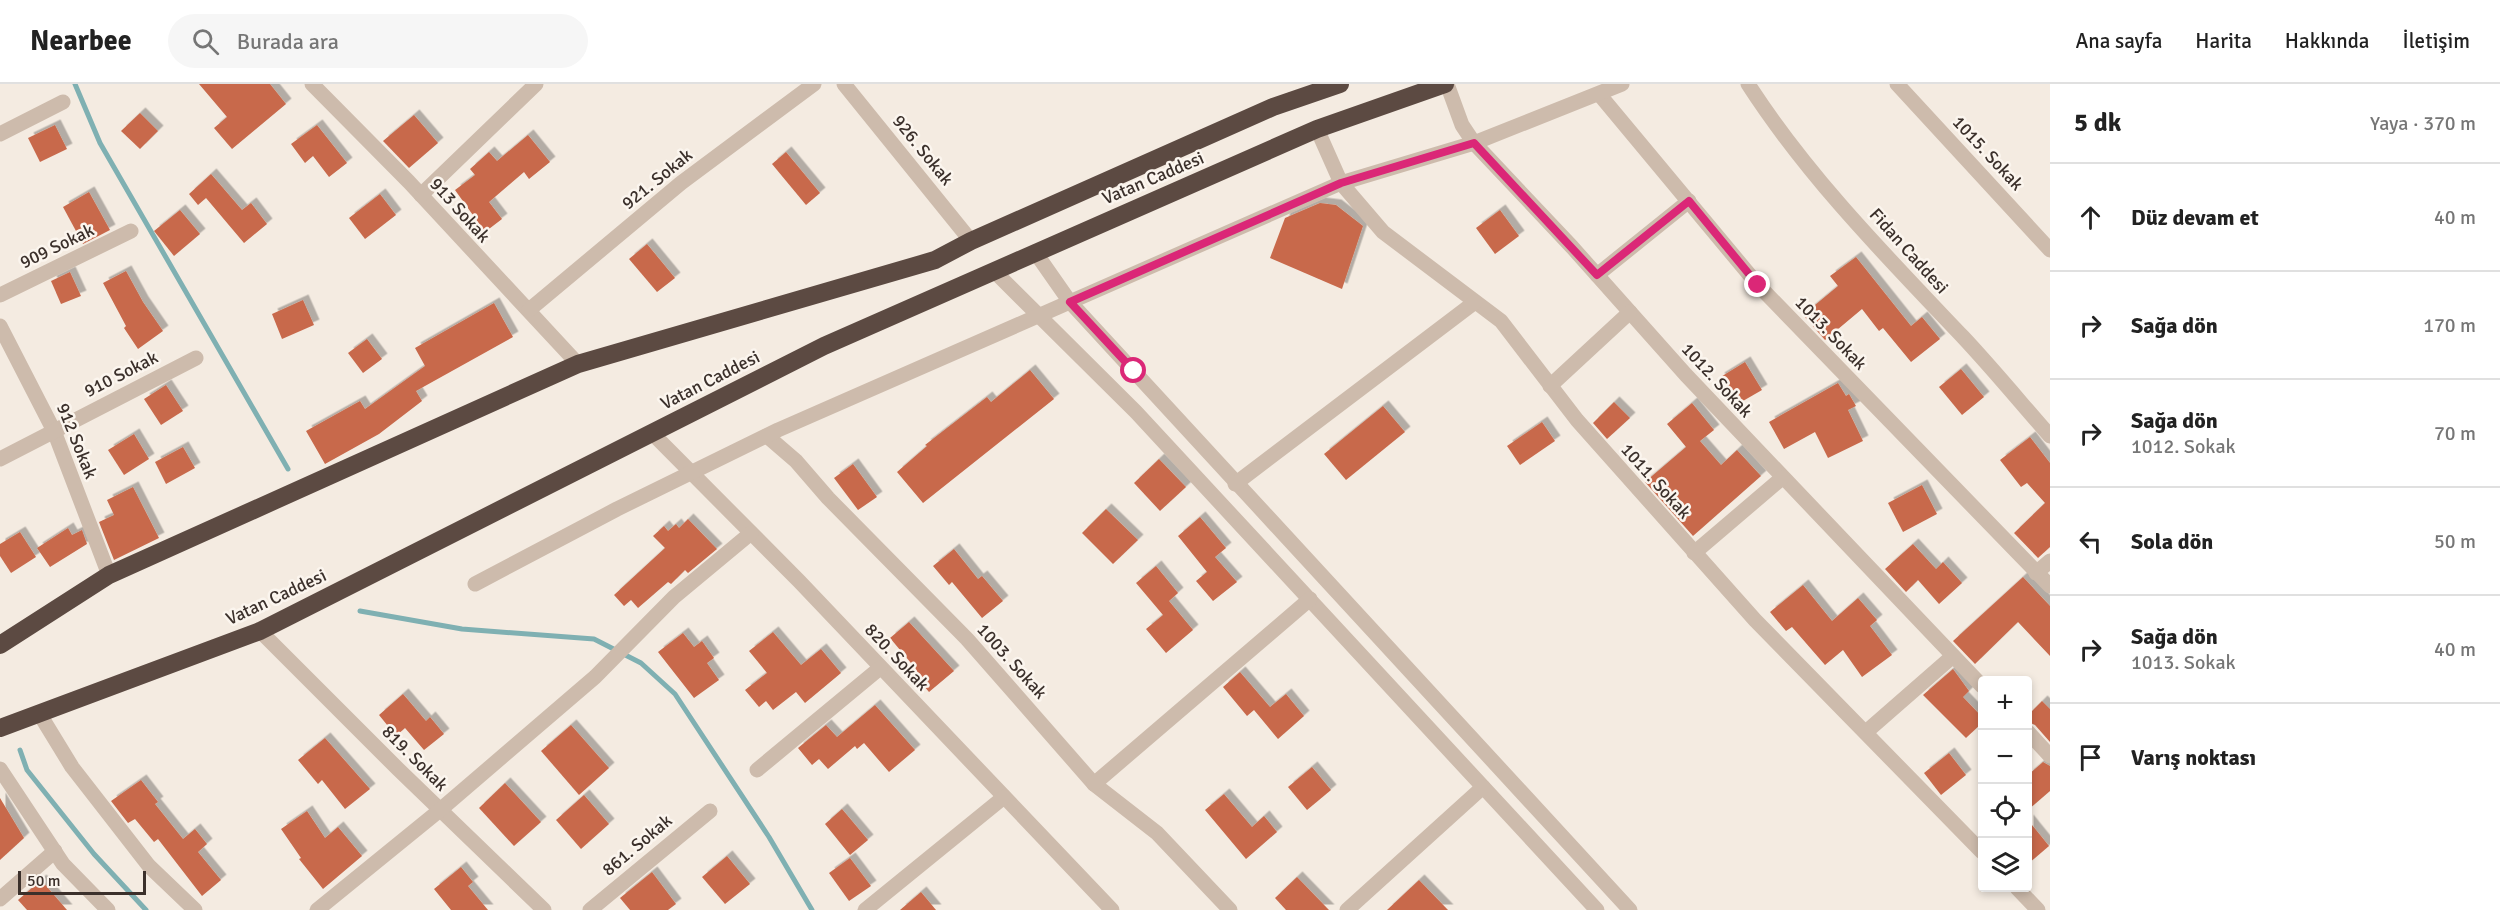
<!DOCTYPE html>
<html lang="tr">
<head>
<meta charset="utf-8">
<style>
	:root { --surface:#fff; --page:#f6f6f6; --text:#222; --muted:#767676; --line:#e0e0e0 }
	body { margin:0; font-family:Signika,sans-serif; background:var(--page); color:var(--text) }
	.controls { position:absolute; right:18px; bottom:18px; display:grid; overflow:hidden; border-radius:6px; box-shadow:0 3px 9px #0003 }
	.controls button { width:54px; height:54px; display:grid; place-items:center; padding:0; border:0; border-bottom:2px solid var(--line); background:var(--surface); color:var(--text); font:30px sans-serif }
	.scale { position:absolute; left:18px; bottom:15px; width:128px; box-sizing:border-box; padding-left:6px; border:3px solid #3b302b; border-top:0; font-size:16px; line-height:21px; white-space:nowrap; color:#3b302b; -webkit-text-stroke:4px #fbf5ee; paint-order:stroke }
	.stop { position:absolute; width:18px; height:18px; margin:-14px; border:4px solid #db2777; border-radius:50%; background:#fff }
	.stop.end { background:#db2777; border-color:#fff; box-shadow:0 2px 6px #0008 }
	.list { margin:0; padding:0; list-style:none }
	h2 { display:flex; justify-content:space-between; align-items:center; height:78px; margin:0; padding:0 24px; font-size:26px }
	h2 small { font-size:20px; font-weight:400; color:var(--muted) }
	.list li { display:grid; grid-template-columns:39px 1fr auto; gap:18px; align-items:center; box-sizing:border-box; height:108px; padding:0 24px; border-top:2px solid var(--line) }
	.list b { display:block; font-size:22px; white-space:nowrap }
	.list p { margin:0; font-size:20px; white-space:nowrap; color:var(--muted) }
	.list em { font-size:20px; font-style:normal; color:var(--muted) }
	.icon { flex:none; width:33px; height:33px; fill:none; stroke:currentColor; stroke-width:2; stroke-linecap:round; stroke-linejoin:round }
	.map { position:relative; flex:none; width:2050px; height:826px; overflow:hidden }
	header { display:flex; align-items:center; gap:36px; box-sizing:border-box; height:84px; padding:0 30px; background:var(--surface); border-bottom:2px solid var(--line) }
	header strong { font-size:28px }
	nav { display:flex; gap:33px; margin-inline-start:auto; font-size:21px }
	.search { width:420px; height:54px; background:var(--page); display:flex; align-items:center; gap:15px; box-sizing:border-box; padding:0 21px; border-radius:33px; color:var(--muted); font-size:22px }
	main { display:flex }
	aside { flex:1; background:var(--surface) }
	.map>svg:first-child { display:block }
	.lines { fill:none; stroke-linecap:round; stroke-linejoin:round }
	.stream { stroke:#7fb0b2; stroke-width:5 }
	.building { fill:#c8694b; filter:url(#shadow) }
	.minor { stroke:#cdbbac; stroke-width:15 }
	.highway { stroke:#5c4a42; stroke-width:18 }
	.route { stroke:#db2777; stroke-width:8 }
	.labels { text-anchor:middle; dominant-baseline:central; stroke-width:5; stroke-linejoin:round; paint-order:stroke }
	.street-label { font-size:18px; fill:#3b302b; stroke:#fbf5ee }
</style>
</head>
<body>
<header>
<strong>Nearbee</strong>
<div class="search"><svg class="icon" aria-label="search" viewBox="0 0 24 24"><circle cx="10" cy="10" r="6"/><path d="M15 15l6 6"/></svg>Burada ara</div>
<nav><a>Ana sayfa</a><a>Harita</a><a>Hakkında</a><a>İletişim</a></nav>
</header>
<main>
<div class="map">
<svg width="2050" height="826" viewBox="0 0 2050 826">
	<defs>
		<filter id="shadow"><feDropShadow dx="5.5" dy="-5.5" stdDeviation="0" flood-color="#0004"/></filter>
	</defs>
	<rect width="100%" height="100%" fill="#f4ebe1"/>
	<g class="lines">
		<!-- stream -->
		<g class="stream">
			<path d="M75,0L100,59L288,385"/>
			<path d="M360,527L462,545L594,555L641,579L675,610L769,753L812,826"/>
			<path d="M20,666L27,686L94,770L146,826"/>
		</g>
	</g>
	<!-- building -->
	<g class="building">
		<path d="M199,0H270L286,20L232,65L214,44L227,33Z"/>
		<path d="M140,29L158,47L140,65L121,47Z"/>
		<path d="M414,31L438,59L409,84L383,57Z"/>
		<path d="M55,41L67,65L40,78L28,54Z"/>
		<path d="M317,41L347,79L329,93L313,72L305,79L291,60Z"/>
		<path d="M528,51L550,78L529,95L524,88L489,118L502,135L485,148L455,106L475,91L470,85L489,68L497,77Z"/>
		<path d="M786,68L820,109L806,121L772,80Z"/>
		<path d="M211,90L242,126L251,119L267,140L244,159L206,114L198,121L189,110Z"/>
		<path d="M89,108L110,146L83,160L63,123Z"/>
		<path d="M380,110L396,131L365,155L349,134Z"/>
		<path d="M1320,119L1336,121L1363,142L1342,205L1270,174L1285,134Z"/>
		<path d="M180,126L200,150L174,172L154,147Z"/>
		<path d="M1500,126L1519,152L1495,170L1476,144Z"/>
		<path d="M647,160L675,194L657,208L629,175Z"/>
		<path d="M1856,173L1911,242L1922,233L1940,255L1911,278L1883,244L1879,247L1862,225L1825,256L1803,231L1838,202L1830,192Z"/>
		<path d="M126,187L143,218L163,247L138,265L124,244L126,242L103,199Z"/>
		<path d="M70,188L81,212L61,220L51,197Z"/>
		<path d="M303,216L314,241L282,255L272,230Z"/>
		<path d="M494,219L513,253L416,307L422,317L379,350L325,380L306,347L360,317L365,325L425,282L415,264Z"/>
		<path d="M367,255L382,275L363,289L348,269Z"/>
		<path d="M1745,278L1762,306L1736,321L1719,294Z"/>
		<path d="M1961,285L1984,313L1962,331L1939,303Z"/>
		<path d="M1030,286L1054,315L923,419L897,388L927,362L925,361L987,313L991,318Z"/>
		<path d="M1838,299L1846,312L1849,310L1856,322L1848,326L1863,357L1828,374L1815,348L1784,365L1769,338Z"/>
		<path d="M166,301L183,327L161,341L144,315Z"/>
		<path d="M1614,318L1630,334L1607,355L1593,339Z"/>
		<path d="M1692,319L1714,346L1700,357L1721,381L1737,366L1761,392L1693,452L1645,398L1686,363L1667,340Z"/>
		<path d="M1383,322L1405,348L1346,396L1324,370Z"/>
		<path d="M1542,338L1555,357L1520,381L1507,362Z"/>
		<path d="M134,350L149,375L124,391L108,366Z"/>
		<path d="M2030,353L2050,379V463L2038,474L2014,449L2045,419L2027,399L2021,403L2000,376Z"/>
		<path d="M183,363L195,384L166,400L155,378Z"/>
		<path d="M1159,375L1186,403L1160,427L1134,399Z"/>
		<path d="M853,380L877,413L858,426L834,394Z"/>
		<path d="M1922,401L1937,430L1903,448L1888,419Z"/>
		<path d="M133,403L159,454L114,476L99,438L114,431L107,416Z"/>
		<path d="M1106,425L1138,456L1113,480L1082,449Z"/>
		<path d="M1200,433L1226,464L1215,473L1237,498L1213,517L1196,497L1207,488L1178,452Z"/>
		<path d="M688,435L717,465L688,489L685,486L671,500L668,498L638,524L631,516L624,522L614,511L665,464L653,452L664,442L668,447L676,440L679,444Z"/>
		<path d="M68,444L72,451L82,446L87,460L50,483L37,464Z"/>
		<path d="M20,448L36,473L11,489L0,472V460Z"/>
		<path d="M1913,460L1936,485L1943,478L1962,499L1939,520L1918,496L1906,508L1885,485Z"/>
		<path d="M954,465L978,495L982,492L1003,517L982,534L952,498L949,501L933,482Z"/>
		<path d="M1156,482L1178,509L1169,517L1193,546L1166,569L1146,545L1163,531L1136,499Z"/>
		<path d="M2023,493L2050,522V572L2018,538L1975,580L1953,557Z"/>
		<path d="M1803,501L1832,537L1858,514L1877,536L1870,542L1892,571L1862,593L1843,566L1825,581L1792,543L1786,547L1770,528Z"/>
		<path d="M909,538L954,587L929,608L912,588L916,585L890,554Z"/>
		<path d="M773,548L801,581L821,565L841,589L805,619L796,608L773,626L766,617L759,623L745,606L767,589L749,567Z"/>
		<path d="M683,549L694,563L702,557L714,574L707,579L719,596L694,614L658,568Z"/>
		<path d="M1953,585L1969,607L1963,613L1983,634V638L1966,654L1923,611Z"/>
		<path d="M1240,588L1270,623L1286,610L1304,632L1278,655L1254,626L1247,632L1223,603Z"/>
		<path d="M403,610L426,637L430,633L444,650L424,666L405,644L396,652L379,631Z"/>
		<path d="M2042,617L2050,625V658L2035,641L2028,638V631Z"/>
		<path d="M875,621L915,666L889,688L864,659L857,665L855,662L828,685L819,675L812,681L798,664L826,641L837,653Z"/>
		<path d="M571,641L609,684L579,711L541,667Z"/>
		<path d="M325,654L370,705L345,725L322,696L318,700L298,676Z"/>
		<path d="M1949,669L1966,691L1941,711L1924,689Z"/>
		<path d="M2043,678L2050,682V707L2028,726V691Z"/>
		<path d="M1312,683L1331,706L1307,726L1288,703Z"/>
		<path d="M141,696L158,718L155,720L183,755L195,745L207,760L198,768L221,796L202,812L158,755L154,758L135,735L128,739L111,717Z"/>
		<path d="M505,699L541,738L514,762L479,724Z"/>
		<path d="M1224,710L1252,743L1264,732L1277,748L1246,775L1205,726Z"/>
		<path d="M584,711L609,740L581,765L556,736Z"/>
		<path d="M0,714L24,754L0,776Z"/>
		<path d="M842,725L868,756L850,771L825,740Z"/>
		<path d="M307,727L325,754L338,743L362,772L323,805L299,775L301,774L281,745Z"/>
		<path d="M2028,736L2049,762L2028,780Z"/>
		<path d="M727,772L750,800L725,820L702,793Z"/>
		<path d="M850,774L871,802L849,817L829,789Z"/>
		<path d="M461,783L473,798L468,802L488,826H451L434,805Z"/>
		<path d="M652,788L676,820L668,826H630L620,814Z"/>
		<path d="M1297,793L1329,826H1286L1275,814Z"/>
		<path d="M41,796L67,826H27L18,816Z"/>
		<path d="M1419,796L1448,826H1387Z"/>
		<path d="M921,808L936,826H900Z"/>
	</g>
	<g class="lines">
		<!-- minor -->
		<g class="minor">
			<path d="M312,0L409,98L578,280"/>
			<path d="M844,0L971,157"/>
			<path d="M1447,0L1462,41L1474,59L1572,163L1686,291L1982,602"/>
			<path d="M1748,0C1808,93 1887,173 1963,253C1993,285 2021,319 2050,352"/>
			<path d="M1897,0L2050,166"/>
			<path d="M1599,10L1758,201L2050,502"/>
			<path d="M1317,45L1341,99L1383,148L1501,237L1577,336L1755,536L1982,768"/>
			<path d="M0,50L63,18"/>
			<path d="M421,111L536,0"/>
			<path d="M1035,168L1070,218L1630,826"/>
			<path d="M995,188L1136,328L1597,826"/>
			<path d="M1597,191L1689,117"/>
			<path d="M0,211L131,147"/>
			<path d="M529,226L681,99L814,0"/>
			<path d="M0,242L54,347L109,491"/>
			<path d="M1550,302L1630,228"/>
			<path d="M652,349L799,497L1112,826"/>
			<path d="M767,352L796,377L828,414L967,555L1094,700L1157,749L1230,826"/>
			<path d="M0,375L196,274"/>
			<path d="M1235,400L1475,218"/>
			<path d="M1694,469L1782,394"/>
			<path d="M2036,489L2050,477"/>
			<path d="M475,500L617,425L778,346L1341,99L1474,59L1622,0"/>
			<path d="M260,547L398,685L544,826"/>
			<path d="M39,629L72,683L149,782L195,826"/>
			<path d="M1866,648L1953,572"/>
			<path d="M2028,648L2050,672"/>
			<path d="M0,685L63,780L108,826"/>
			<path d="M757,686L880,584"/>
			<path d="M1094,700L1310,515"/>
			<path d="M2017,804L2038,826"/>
			<path d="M0,815L55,767"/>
			<path d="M317,826L440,726L595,593L674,513L751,449"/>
			<path d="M590,826L710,727"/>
			<path d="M865,826L1004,713"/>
			<path d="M1347,826L1483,703"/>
		</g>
		<!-- highway -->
		<g class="highway">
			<path d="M0,561L109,491L578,280L935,176L971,157L1273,23L1340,0"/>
			<path d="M0,644L260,547L824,262L1317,45L1445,0"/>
		</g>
	</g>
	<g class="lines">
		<!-- route -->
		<path class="route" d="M1134,287L1070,218L1341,99L1474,59L1597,191L1689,117L1758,201"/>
	</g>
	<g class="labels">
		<!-- street labels -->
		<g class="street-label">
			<text transform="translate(923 66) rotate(51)">926. Sokak</text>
			<text transform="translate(1988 69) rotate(47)">1015. Sokak</text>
			<text transform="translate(1153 94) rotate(-23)">Vatan Caddesi</text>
			<text transform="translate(657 95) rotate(-39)">921. Sokak</text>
			<text transform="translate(460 126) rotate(48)">913 Sokak</text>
			<text transform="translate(57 162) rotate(-26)">909 Sokak</text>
			<text transform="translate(1909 167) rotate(48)">Fidan Caddesi</text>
			<text transform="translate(1831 249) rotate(46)">1013. Sokak</text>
			<text transform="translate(121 290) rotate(-27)">910 Sokak</text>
			<text transform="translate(710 296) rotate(-27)">Vatan Caddesi</text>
			<text transform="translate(1717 296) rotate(47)">1012. Sokak</text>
			<text transform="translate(77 357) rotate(68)">912 Sokak</text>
			<text transform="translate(1656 397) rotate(48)">1011. Sokak</text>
			<text transform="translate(276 513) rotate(-25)">Vatan Caddesi</text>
			<text transform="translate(897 573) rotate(47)">820. Sokak</text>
			<text transform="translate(1012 577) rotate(48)">1003. Sokak</text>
			<text transform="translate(415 674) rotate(45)">819. Sokak</text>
			<text transform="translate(637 761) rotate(-40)">861. Sokak</text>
		</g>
	</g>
</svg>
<div class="controls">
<button>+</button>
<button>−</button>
<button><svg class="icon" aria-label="locate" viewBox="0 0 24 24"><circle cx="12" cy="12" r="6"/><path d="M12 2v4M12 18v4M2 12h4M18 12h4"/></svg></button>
<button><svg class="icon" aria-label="layers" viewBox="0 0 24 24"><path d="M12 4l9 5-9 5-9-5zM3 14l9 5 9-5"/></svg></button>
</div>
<div class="scale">50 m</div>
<div class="stop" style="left:1134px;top:287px"></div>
<div class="stop end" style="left:1758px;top:201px"></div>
</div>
<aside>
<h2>5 dk<small>Yaya · 370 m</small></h2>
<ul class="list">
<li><svg class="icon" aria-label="ahead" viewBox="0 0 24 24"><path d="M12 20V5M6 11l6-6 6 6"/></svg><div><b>Düz devam et</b></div><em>40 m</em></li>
<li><svg class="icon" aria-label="right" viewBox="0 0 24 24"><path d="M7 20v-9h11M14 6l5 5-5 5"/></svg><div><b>Sağa dön</b></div><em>170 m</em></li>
<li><svg class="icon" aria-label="right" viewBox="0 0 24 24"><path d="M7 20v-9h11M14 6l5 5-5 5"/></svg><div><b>Sağa dön</b><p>1012. Sokak</p></div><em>70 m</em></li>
<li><svg class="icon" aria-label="left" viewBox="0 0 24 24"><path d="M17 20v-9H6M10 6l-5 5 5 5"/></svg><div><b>Sola dön</b></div><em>50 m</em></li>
<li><svg class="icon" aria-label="right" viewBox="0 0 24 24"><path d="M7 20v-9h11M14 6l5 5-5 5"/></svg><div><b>Sağa dön</b><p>1013. Sokak</p></div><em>40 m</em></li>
<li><svg class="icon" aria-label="arrive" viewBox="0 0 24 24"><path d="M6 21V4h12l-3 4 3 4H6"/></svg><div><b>Varış noktası</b></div></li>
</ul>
</aside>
</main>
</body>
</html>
